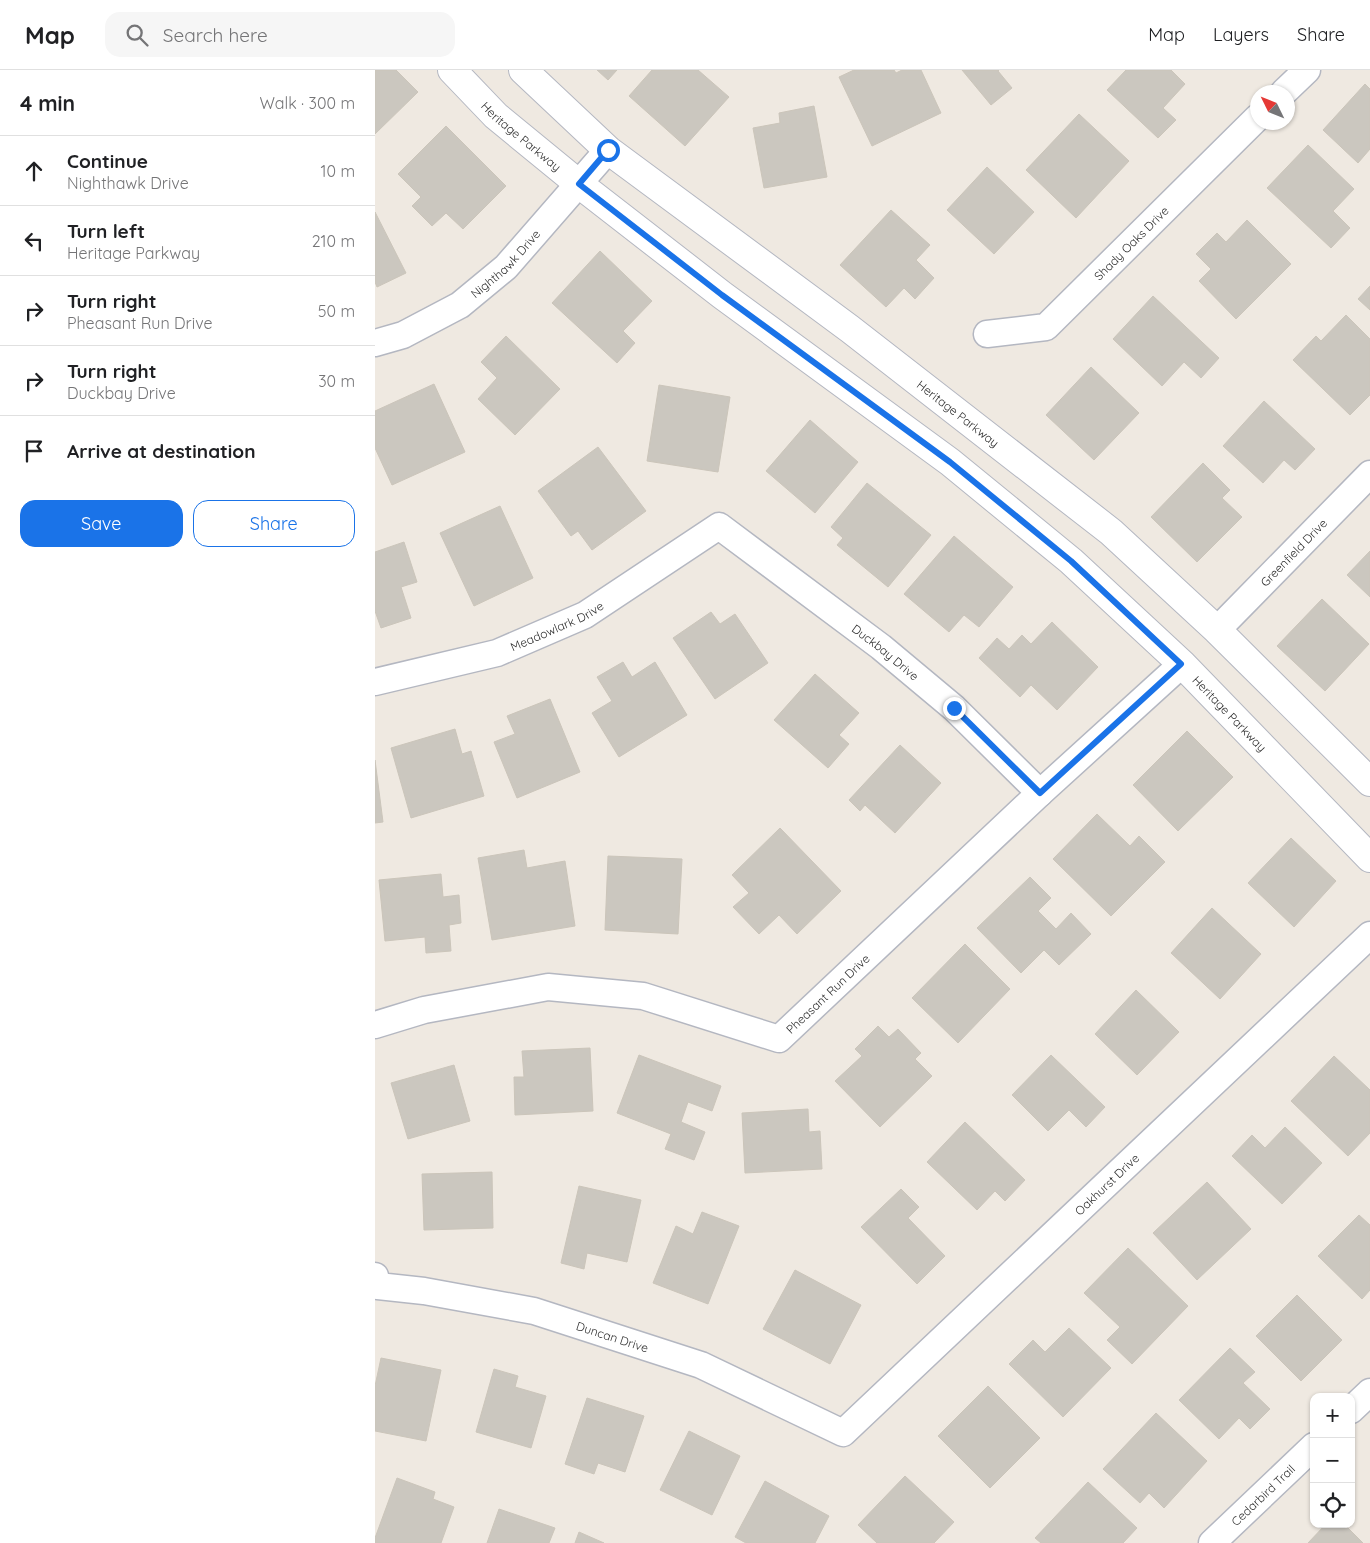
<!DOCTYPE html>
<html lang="en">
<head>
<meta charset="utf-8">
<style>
	:root { --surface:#fff; --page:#f6f6f6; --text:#202124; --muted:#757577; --line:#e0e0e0; --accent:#1a73e8 }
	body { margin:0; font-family:Quicksand,sans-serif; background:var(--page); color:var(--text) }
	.controls { position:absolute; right:15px; bottom:15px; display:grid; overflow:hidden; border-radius:10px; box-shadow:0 1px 4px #0004 }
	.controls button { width:45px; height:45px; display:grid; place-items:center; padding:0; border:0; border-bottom:1px solid var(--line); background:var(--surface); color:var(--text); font:25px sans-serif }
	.compass { position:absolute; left:875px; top:15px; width:45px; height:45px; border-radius:50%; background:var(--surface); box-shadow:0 1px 4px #0004; rotate:313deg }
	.stop { position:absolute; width:15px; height:15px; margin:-11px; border:4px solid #1a73e8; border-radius:50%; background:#fff }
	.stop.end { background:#1a73e8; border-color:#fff; box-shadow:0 1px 5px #0008 }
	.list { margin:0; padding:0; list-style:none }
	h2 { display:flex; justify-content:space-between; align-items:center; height:65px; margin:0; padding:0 20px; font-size:21px }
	h2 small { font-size:16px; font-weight:400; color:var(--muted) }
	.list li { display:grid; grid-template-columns:32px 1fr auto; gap:15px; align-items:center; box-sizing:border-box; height:70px; padding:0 20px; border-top:1px solid var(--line) }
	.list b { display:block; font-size:19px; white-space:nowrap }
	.list p { margin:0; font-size:16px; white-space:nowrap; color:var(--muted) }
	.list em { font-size:16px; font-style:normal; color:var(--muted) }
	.actions { display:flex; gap:10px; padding:15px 20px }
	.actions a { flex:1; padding:11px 0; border:1px solid var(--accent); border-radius:15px; text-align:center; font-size:18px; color:var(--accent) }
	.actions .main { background:var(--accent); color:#fff }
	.icon { flex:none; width:28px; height:28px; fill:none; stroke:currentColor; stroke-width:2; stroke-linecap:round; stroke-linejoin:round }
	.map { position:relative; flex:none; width:995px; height:1473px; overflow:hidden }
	header { display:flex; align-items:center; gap:30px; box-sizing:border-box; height:70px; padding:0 25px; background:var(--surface); border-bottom:1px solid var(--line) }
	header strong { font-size:24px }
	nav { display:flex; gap:28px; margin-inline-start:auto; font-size:18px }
	.search { width:350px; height:45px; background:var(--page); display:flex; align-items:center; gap:12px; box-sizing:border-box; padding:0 18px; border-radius:15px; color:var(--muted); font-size:19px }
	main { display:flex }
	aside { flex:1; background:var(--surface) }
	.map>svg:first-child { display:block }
	.building { fill:#cbc7bf; stroke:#cbc5ba }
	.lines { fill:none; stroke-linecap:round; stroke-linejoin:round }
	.minor-casing { stroke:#b4b7c1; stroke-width:29 }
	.secondary-casing { stroke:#b4b7c1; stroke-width:30 }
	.minor { stroke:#fff; stroke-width:26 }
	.secondary { stroke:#fff; stroke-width:28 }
	.route { stroke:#1a73e8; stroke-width:6 }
	.labels { text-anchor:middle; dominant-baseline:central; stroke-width:5; stroke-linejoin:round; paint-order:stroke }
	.street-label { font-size:12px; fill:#2e2e2e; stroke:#fff }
</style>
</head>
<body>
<header>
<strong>Map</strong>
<div class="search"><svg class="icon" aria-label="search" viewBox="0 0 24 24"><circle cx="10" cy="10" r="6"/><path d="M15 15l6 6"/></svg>Search here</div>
<nav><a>Map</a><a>Layers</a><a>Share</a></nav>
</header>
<main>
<aside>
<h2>4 min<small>Walk · 300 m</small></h2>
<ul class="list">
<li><svg class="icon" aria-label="ahead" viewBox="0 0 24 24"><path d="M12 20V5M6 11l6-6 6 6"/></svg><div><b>Continue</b><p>Nighthawk Drive</p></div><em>10 m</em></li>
<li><svg class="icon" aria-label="left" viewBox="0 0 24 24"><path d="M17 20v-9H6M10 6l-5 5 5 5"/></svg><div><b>Turn left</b><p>Heritage Parkway</p></div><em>210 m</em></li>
<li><svg class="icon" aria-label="right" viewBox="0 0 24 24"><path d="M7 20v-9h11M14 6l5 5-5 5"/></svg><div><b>Turn right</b><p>Pheasant Run Drive</p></div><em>50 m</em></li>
<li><svg class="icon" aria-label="right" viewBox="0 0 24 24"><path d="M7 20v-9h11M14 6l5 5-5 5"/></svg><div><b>Turn right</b><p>Duckbay Drive</p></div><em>30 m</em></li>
<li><svg class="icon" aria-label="arrive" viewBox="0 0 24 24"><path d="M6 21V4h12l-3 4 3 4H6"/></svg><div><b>Arrive at destination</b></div></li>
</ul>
<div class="actions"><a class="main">Save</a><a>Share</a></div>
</aside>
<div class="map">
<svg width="995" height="1473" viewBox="0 0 995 1473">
	<rect width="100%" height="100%" fill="#efe9e1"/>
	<!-- building -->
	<g class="building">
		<path d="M0,0H21L43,22L0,64Z"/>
		<path d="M222,0H242L233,10Z"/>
		<path d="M277,0H323L354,27L310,76L254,26Z"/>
		<path d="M479,0H519L521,3L527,0H546L566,43L497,76L464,7Z"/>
		<path d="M587,0H624L623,1L637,18L616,35Z"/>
		<path d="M751,0H796L810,14L788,38L801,50L783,68L732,20Z"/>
		<path d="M990,14L995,19V79L983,93L948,60Z"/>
		<path d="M439,36L452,107L389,118L378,58L405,53L404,43Z"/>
		<path d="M704,44L754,91L701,148L651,100Z"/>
		<path d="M71,56L131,116L88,159L71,143L57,156L37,136L46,127L23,104Z"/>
		<path d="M933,75L979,119L958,141L975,158L956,178L892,118Z"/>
		<path d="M612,97L659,142L619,184L572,140Z"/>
		<path d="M516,140L555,175L541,190L559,208L540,229L529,218L511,237L465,195Z"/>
		<path d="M0,142L31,203L2,217L0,212Z"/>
		<path d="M872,150L916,194L861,249L824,211L836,199L821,184L842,163L851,172Z"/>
		<path d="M225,181L277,231L248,261L260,273L242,293L177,233Z"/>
		<path d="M995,216V240L983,229Z"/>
		<path d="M778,226L844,288L826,308L809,292L787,316L738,269Z"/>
		<path d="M971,245L995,269V325L975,345L918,290L941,266L946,271Z"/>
		<path d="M131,266L185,319L140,365L103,329L122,308L106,292Z"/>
		<path d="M716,297L764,343L719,390L671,345Z"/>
		<path d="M59,314L90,382L17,415L0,378V341Z"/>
		<path d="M284,315L355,327L343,402L272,391Z"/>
		<path d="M889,331L940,379L920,400L909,390L888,413L848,376Z"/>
		<path d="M435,350L483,392L440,443L391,401Z"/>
		<path d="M223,377L271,441L217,480L203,461L196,466L163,421Z"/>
		<path d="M828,393L855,420L847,428L867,447L822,492L776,447Z"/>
		<path d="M492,413L556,465L513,517L462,475L468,468L456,457Z"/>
		<path d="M125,436L158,508L99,536L65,463Z"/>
		<path d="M579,466L638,517L604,557L589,545L574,562L529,524Z"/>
		<path d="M29,472L42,512L26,517L36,548L6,558L0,541V482Z"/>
		<path d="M995,481V527L972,505Z"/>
		<path d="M947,529L994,574L950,621L902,576Z"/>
		<path d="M336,542L345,554L360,544L393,593L340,629L298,568Z"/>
		<path d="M677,552L723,597L682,640L656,615L645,627L604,588L622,568L634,579L647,565L656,574Z"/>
		<path d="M248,592L257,607L280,592L312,645L244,687L217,643L237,631L222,607Z"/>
		<path d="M440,604L484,643L464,665L474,674L453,698L399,650Z"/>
		<path d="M175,629L205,702L142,728L119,672L140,664L132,646Z"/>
		<path d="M80,659L87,684L96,681L109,726L36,748L16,678Z"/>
		<path d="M812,661L858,707L803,761L758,715Z"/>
		<path d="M525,675L566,713L520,763L490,735L485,741L474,730Z"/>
		<path d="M0,690L8,752L0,753Z"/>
		<path d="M722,744L755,776L764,766L790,792L736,846L678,789Z"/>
		<path d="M405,758L466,821L422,864L404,845L384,864L358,837L374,823L357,805Z"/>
		<path d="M916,768L961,811L919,857L873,813Z"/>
		<path d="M149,780L152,798L190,791L200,856L117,870L103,788Z"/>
		<path d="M233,786L307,789L303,864L230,860Z"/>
		<path d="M66,804L68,827L84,825L86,853L74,855L76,881L51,883L50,867L10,871L4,810Z"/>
		<path d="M655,807L676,828L663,841L681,859L696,843L716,864L684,895L669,880L646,903L602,858Z"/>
		<path d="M837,838L886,884L845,929L796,883Z"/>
		<path d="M590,874L635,919L583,973L537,928Z"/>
		<path d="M761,920L804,962L762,1005L720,964Z"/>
		<path d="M503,956L514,967L523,959L546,983L540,989L557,1006L505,1057L460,1011L487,986L480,979Z"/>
		<path d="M215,978L218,1041L140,1045L139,1007H149L147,981Z"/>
		<path d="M264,985L346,1016L337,1041L313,1032L306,1052L330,1062L319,1090L290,1079L296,1064L242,1043Z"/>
		<path d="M676,985L730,1037L711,1057L694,1040L673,1061L637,1025Z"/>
		<path d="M959,986L995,1020V1063L973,1086L916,1031Z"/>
		<path d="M79,995L95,1051L33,1069L16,1013Z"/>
		<path d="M433,1039L434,1062L445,1061L447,1099L370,1103L367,1043Z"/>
		<path d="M590,1052L650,1110L630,1131L620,1121L602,1140L552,1092Z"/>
		<path d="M910,1057L947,1093L907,1134L857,1086L877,1065L890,1078Z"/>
		<path d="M117,1102L118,1158L49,1160L47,1104Z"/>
		<path d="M832,1112L876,1159L822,1210L778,1163Z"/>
		<path d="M204,1116L266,1130L252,1192L212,1183L209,1199L186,1193Z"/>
		<path d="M526,1119L544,1137L533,1148L570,1186L542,1214L486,1157Z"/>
		<path d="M327,1142L364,1156L333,1234L278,1213L301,1156L318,1164Z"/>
		<path d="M984,1145L995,1155V1220L987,1229L943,1186Z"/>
		<path d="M753,1178L813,1236L757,1294L732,1270L745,1257L709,1223Z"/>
		<path d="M420,1200L486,1235L455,1294L388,1259Z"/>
		<path d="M922,1225L967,1270L926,1311L881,1266Z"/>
		<path d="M694,1258L736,1298L688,1347L634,1294L658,1270L670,1282Z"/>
		<path d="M855,1278L880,1302L868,1313L895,1339L875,1359L864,1348L844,1369L804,1330Z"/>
		<path d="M6,1288L66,1300L51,1371L0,1361V1316Z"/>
		<path d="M119,1299L143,1306L140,1317L171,1326L156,1378L101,1362Z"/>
		<path d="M613,1316L665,1368L615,1418L563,1366Z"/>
		<path d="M212,1328L269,1346L250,1402L223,1393L219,1404L190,1394Z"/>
		<path d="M781,1343L832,1391L789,1438L774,1423L765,1433L728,1399Z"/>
		<path d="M314,1361L365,1386L337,1445L285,1420Z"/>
		<path d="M530,1406L579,1452L559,1473H502L483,1455Z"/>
		<path d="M22,1408L60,1422L58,1429L79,1437L66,1473H0V1468Z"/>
		<path d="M390,1411L454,1446L440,1473H371L360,1467Z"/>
		<path d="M713,1412L762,1458L748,1473H666L660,1468Z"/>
		<path d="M124,1439L180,1458L174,1473H112Z"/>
		<path d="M951,1454H969L988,1473H933Z"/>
		<path d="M204,1462L229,1473H200Z"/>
	</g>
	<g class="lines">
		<defs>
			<g id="minor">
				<path d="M909,22L932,0"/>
				<path id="s1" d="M612,264L671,257L882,48"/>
				<path id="s2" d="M0,273L28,265L85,235L131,197L233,80"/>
				<path id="s3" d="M842,560L995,404"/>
				<path id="s4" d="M0,612L122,583L210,545L344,456L506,577L579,638L665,723"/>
				<path id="s5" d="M0,955L49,940L173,917L268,926L404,969L665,723L807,594"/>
				<path id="s6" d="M0,1206L3,1216L49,1221L159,1241L326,1295L468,1363L995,865"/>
				<path d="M976,1340L995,1322"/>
				<path id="s7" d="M837,1473L939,1376"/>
			</g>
			<g id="secondary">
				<path id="s8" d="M77,0L121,46L204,114L347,225L575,392L696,491L807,594L995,788"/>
				<path id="s9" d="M148,0L233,80L475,259L736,462L842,560L995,712"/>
			</g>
		</defs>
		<!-- minor casing -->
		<use href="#minor" class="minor-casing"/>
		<!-- secondary casing -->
		<use href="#secondary" class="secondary-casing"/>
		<!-- minor -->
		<use href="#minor" class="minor"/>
		<!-- secondary -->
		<use href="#secondary" class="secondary"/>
	</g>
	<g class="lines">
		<!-- route -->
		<path class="route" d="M233,80L204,114L347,225L575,392L696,491L806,594L665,723L579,638"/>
	</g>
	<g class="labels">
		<!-- street labels -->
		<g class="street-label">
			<text stroke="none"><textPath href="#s8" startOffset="96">Heritage Parkway</textPath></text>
			<text stroke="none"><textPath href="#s1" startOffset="179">Shady Oaks Drive</textPath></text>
			<text stroke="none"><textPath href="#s2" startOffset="155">Nighthawk Drive</textPath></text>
			<text stroke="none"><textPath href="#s9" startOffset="555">Heritage Parkway</textPath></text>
			<text stroke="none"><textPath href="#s3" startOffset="109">Greenfield Drive</textPath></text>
			<text stroke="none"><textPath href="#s4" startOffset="191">Meadowlark Drive</textPath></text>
			<text stroke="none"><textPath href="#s4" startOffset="591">Duckbay Drive</textPath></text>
			<text stroke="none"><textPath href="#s8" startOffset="1011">Heritage Parkway</textPath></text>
			<text stroke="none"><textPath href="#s5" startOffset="482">Pheasant Run Drive</textPath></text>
			<text stroke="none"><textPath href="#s6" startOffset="864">Oakhurst Drive</textPath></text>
			<text stroke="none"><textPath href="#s6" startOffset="251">Duncan Drive</textPath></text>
			<text stroke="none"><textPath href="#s7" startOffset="70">Cedarbird Trail</textPath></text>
		</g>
	</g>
</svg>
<div class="controls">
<button>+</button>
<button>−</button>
<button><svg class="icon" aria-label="locate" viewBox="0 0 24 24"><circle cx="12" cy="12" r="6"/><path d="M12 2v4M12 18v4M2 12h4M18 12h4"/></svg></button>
</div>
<svg class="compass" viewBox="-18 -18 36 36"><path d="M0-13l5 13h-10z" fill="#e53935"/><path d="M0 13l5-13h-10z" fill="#757577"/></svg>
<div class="stop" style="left:233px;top:80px"></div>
<div class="stop end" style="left:579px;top:638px"></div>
</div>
</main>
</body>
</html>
